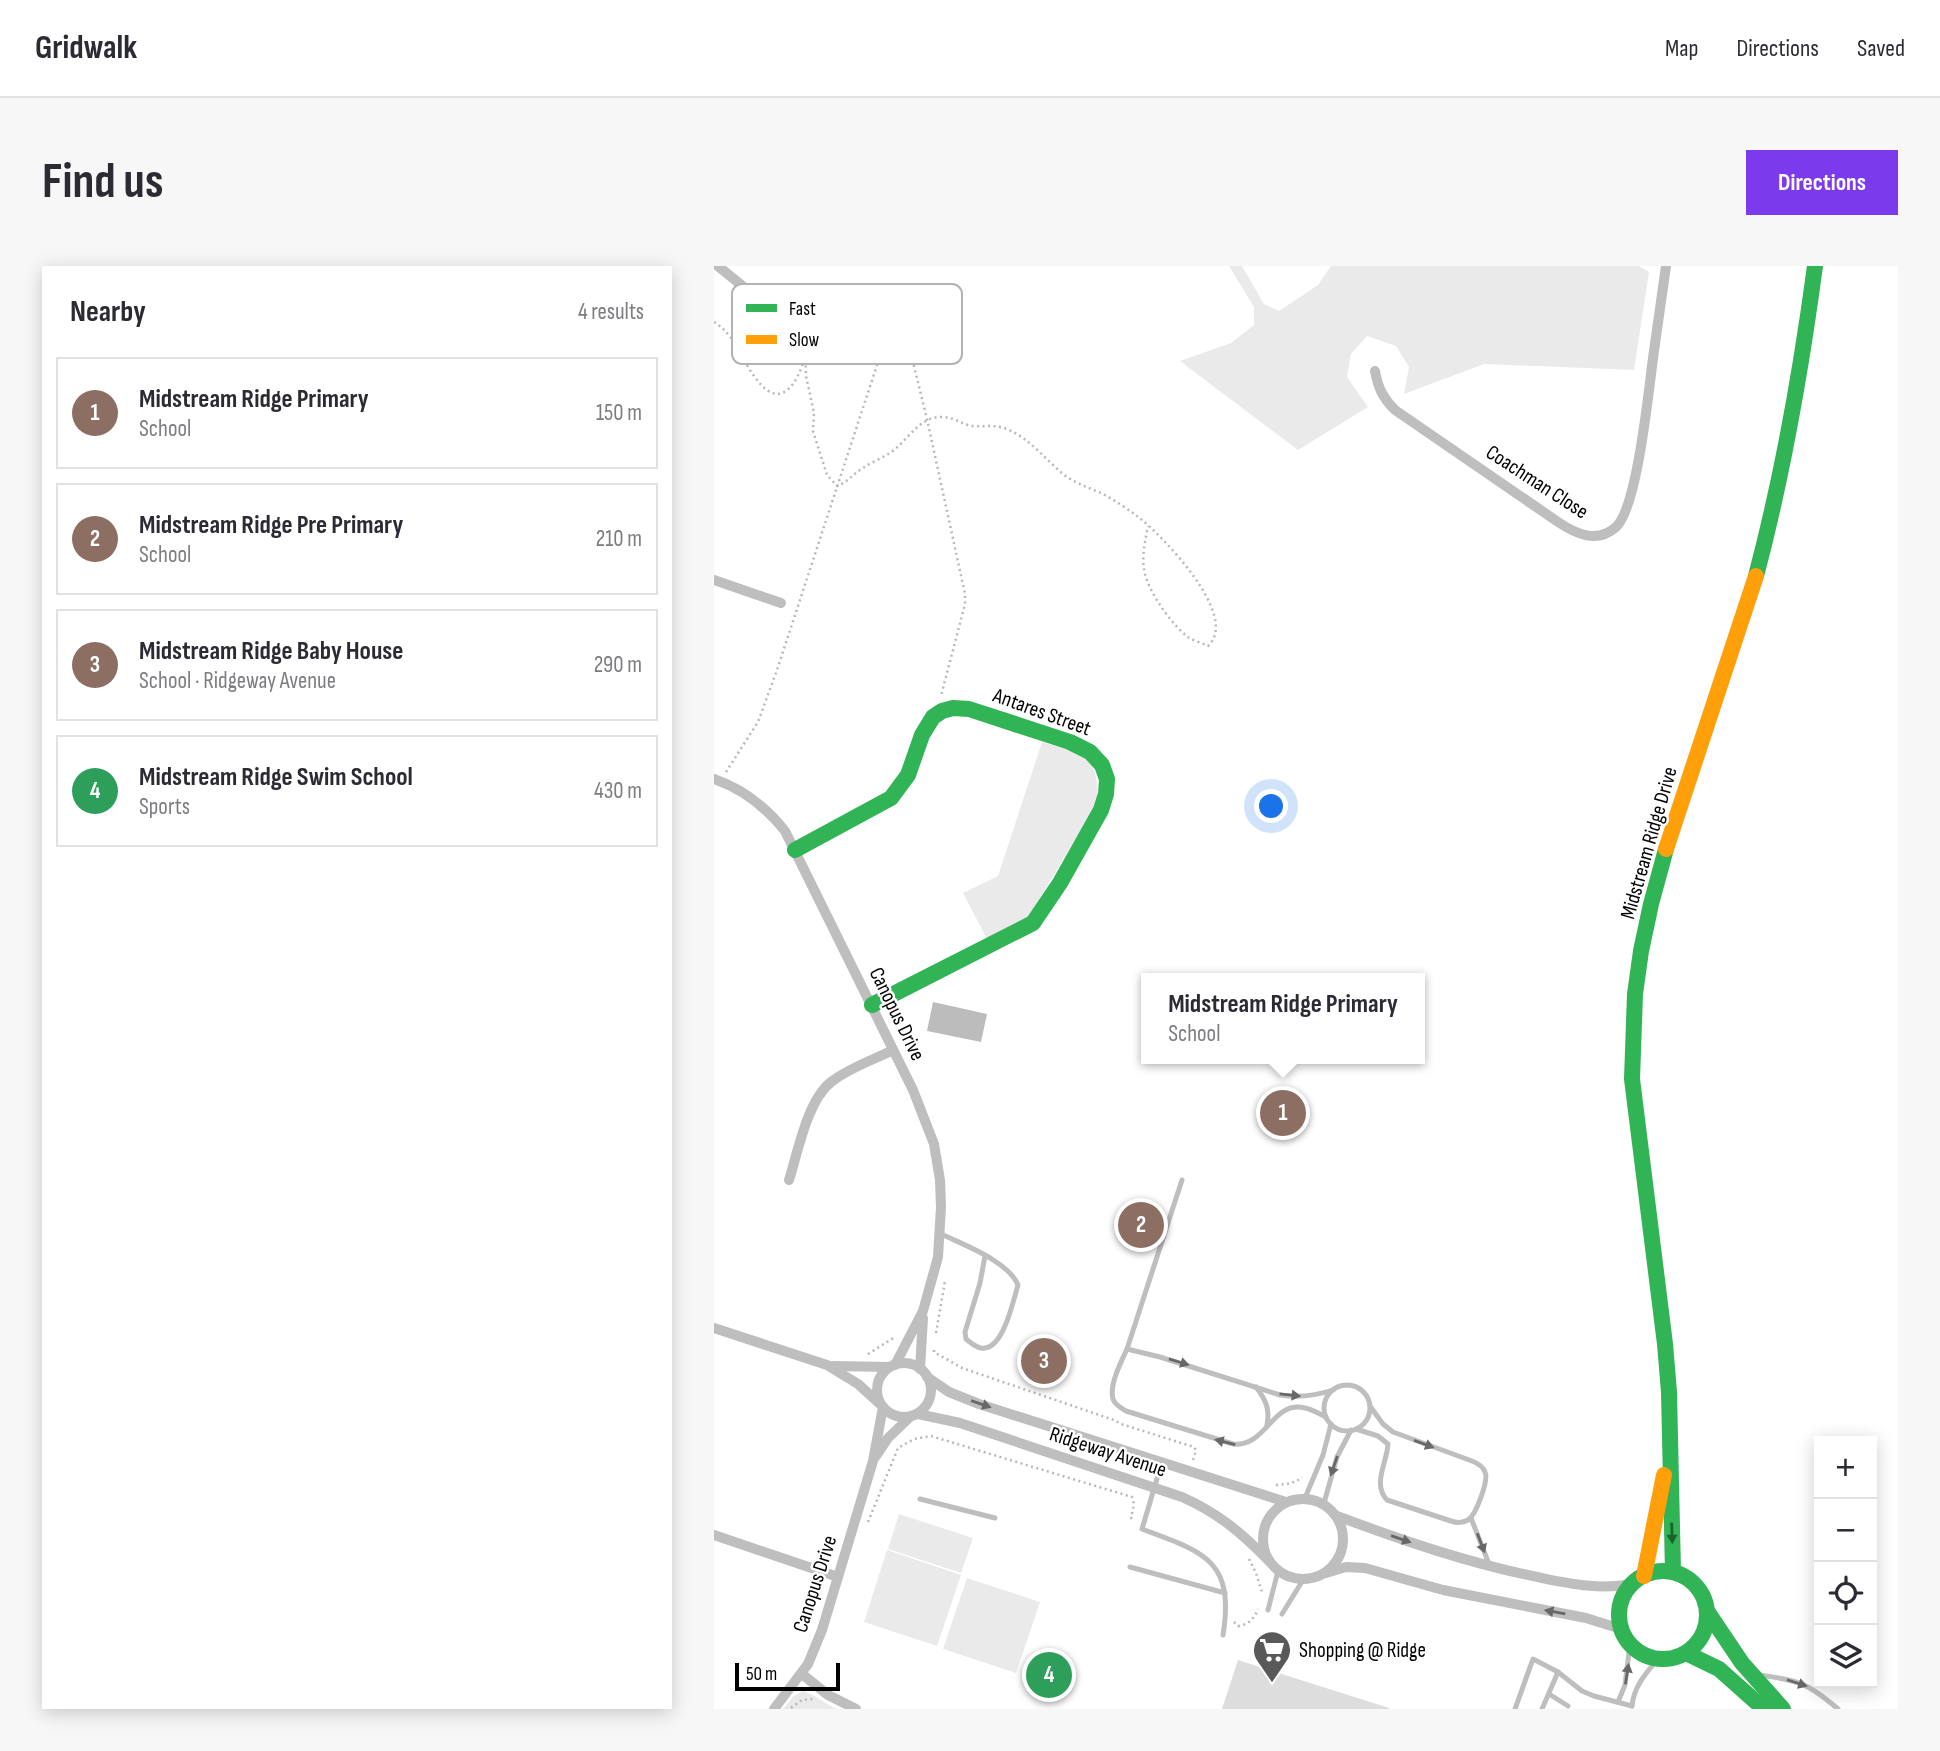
<!DOCTYPE html>
<html lang="en">
<head>
<meta charset="utf-8">
<style>
	:root { --surface:#fff; --page:#f7f7f7; --text:#2b2b33; --muted:#7c7c81; --line:#e1e1e2; --accent:#7c3aed }
	body { margin:0; font-family:"Sofia Sans Condensed",sans-serif; background:var(--page); color:var(--text) }
	.controls { position:absolute; right:21px; bottom:21px; display:grid; overflow:hidden; border-radius:0px; box-shadow:0 4px 18px #0003 }
	.controls button { width:63px; height:63px; display:grid; place-items:center; padding:0; border:0; border-bottom:2px solid var(--line); background:var(--surface); color:var(--text); font:35px sans-serif }
	.scale { position:absolute; left:21px; bottom:18px; width:105px; box-sizing:border-box; padding-left:7px; border:4px solid #000; border-top:0; font-size:19px; line-height:24px; white-space:nowrap; color:#000; -webkit-text-stroke:5px #fff; paint-order:stroke }
	.you { position:absolute; left:558px; top:541px; width:24px; height:24px; margin:-18px; border:5px solid #fff; border-radius:50%; background:#1a73e8; box-shadow:0 0 0 10px #1a73e833 }
	.badge { display:grid; place-items:center; width:46px; height:46px; border-radius:50%; background:var(--accent); color:#fff; font-size:23px; font-weight:700 }
	.pin { position:absolute; translate:-50% -50%; border:4px solid #fff; box-shadow:0 2px 7px #0006 }
	.popup { position:absolute; left:427px; top:707px; width:284px; height:91px; box-sizing:border-box; display:grid; place-content:center; border-radius:0px; background:var(--surface); filter:drop-shadow(0 2px 5px #0005); font-size:23px; white-space:nowrap; color:var(--muted) }
	.popup b { font-size:26px; color:var(--text) }
	.popup::after { content:''; position:absolute; left:50%; top:100%; margin-left:-14px; border:14px solid transparent; border-top-color:var(--surface) }
	.list { margin:0; padding:0; list-style:none }
	h2 { display:flex; justify-content:space-between; align-items:center; height:91px; margin:0; padding:0 28px; font-size:30px }
	h2 small { font-size:23px; font-weight:400; color:var(--muted) }
	.list li { display:grid; grid-template-columns:46px 1fr auto; gap:21px; align-items:center; box-sizing:border-box; height:112px; margin:0 14px 14px; padding:0 14px; border:2px solid var(--line); border-radius:0px }
	.list b { display:block; font-size:26px; white-space:nowrap }
	.list p { margin:0; font-size:23px; white-space:nowrap; color:var(--muted) }
	.list em { font-size:23px; font-style:normal; color:var(--muted) }
	.icon { flex:none; width:38px; height:38px; fill:none; stroke:currentColor; stroke-width:2; stroke-linecap:round; stroke-linejoin:round }
	.map { position:relative; flex:none; width:1184px; height:1443px; overflow:hidden; border-radius:0px }
	header { display:flex; align-items:center; gap:42px; box-sizing:border-box; height:98px; padding:0 35px; background:var(--surface); border-bottom:2px solid var(--line) }
	header strong { font-size:33px }
	nav { display:flex; gap:38px; margin-inline-start:auto; font-size:24px }
	.intro { display:flex; align-items:center; justify-content:space-between; box-sizing:border-box; height:168px; padding:0 42px }
	h1 { margin:0; font-size:49px }
	.button { padding:18px 32px; border-radius:0px; background:var(--accent); color:#fff; font-size:24px; font-weight:700 }
	main { display:flex; gap:42px; padding:0 42px }
	aside { flex:1; background:var(--surface); border-radius:0px; box-shadow:0 4px 18px #0003 }
	.map>svg:first-child { display:block }
	.green { fill:#eaeaea }
	.water { fill:#bcbcbc }
	.building { fill:#ddd }
	.lines { fill:none; stroke-linecap:round; stroke-linejoin:round }
	.path { stroke:#b8b8b8; stroke-width:2.5; stroke-dasharray:2 3.5; stroke-linecap:butt }
	.lane { stroke:#bebebe; stroke-width:5 }
	.street { stroke:#bebebe; stroke-width:10 }
	.fast { stroke:#30b455; stroke-width:16 }
	.slow { stroke:#ff9f0a; stroke-width:16 }
	.oneway { fill:#686868 }
	.oneway2 { fill:#1a632f }
	.labels { text-anchor:middle; dominant-baseline:central; stroke-width:5; stroke-linejoin:round; paint-order:stroke }
	.street-label { font-size:21px; fill:#000; stroke:#fff }
	.poi-label { font-size:21px; fill:#000; stroke:#fff; text-anchor:start }
	.key { fill:#fff; stroke:#b2b2b2; stroke-width:2 }
	.key-label { font-size:19px; fill:#000 }
</style>
</head>
<body>
<header>
<strong>Gridwalk</strong>
<nav><a>Map</a><a>Directions</a><a>Saved</a></nav>
</header>
<div class="intro"><h1>Find us</h1><a class="button">Directions</a></div>
<main>
<aside>
<h2>Nearby<small>4 results</small></h2>
<ul class="list">
<li><span class="badge" style="background:#8d6e63">1</span><div><b>Midstream Ridge Primary</b><p>School</p></div><em>150 m</em></li>
<li><span class="badge" style="background:#8d6e63">2</span><div><b>Midstream Ridge Pre Primary</b><p>School</p></div><em>210 m</em></li>
<li><span class="badge" style="background:#8d6e63">3</span><div><b>Midstream Ridge Baby House</b><p>School · Ridgeway Avenue</p></div><em>290 m</em></li>
<li><span class="badge" style="background:#2e9e5b">4</span><div><b>Midstream Ridge Swim School</b><p>Sports</p></div><em>430 m</em></li>
</ul>
</aside>
<div class="map">
<svg width="1184" height="1443" viewBox="0 0 1184 1443">
	<rect width="100%" height="100%" fill="#fff"/>
	<!-- green -->
	<g class="green">
		<path d="M515,0H528L550,38L565,45L604,19L617,0H925L935,6L920,104L770,98L690,128L695,101L682,80L653,70L637,88L633,111L654,141L584,184L466,95L517,77L540,59V41Z"/>
		<path d="M328,476C340,480 355,482 366,487C384,497 385,522 382,539L316,648L308,658L273,673L249,627L284,610Z"/>
		<path d="M185,1248L259,1272L247,1307L174,1283Z"/>
		<path d="M173,1284L247,1309L223,1380L150,1356Z"/>
		<path d="M253,1312L326,1336L302,1407L229,1383Z"/>
		<path d="M89,1425C102,1429 111,1438 123,1443H69L80,1430Z"/>
	</g>
	<!-- water -->
	<path class="water" d="M219,736L273,748L267,776L213,765Z"/>
	<!-- building -->
	<path class="building" d="M524,1394L675,1442V1443H508Z"/>
	<g class="lines">
		<!-- path -->
		<g class="path">
			<path d="M184,35L213,153L251,328V338L227,430"/>
			<path d="M0,56C8,61 14,67 19,75C28,88 50,141 72,125C82,118 87,103 91,92"/>
			<path d="M78,57L86,60L91,68L92,110L100,147L99,165L113,209L123,220C134,216 139,208 149,202C159,195 172,191 181,183C196,171 207,150 228,151C240,151 249,159 258,160C271,161 283,158 295,164C318,174 333,196 353,211C364,218 375,222 387,227C399,233 412,242 423,250C447,268 527,350 494,380C488,377 480,375 474,371C458,359 436,328 431,308C427,292 431,276 434,260"/>
			<path d="M12,506L44,456L63,404L184,35"/>
			<path d="M222,1067L231,1015"/>
			<path d="M220,1084V1086L248,1102L400,1154L407,1158L480,1181L482,1184L479,1194"/>
			<path d="M154,1088L181,1071"/>
			<path d="M562,1219C573,1218 580,1218 588,1211"/>
			<path d="M154,1256L184,1182L200,1173L217,1170L418,1231L420,1238L417,1252L420,1253"/>
			<path d="M535,1293L542,1307L548,1326"/>
			<path d="M520,1356L524,1360C534,1359 541,1352 544,1343"/>
			<path d="M77,1442L88,1434L99,1433"/>
		</g>
		<!-- lane -->
		<g class="lane">
			<path d="M227,968C250,979 294,995 304,1019C299,1035 289,1086 267,1082C261,1081 256,1076 252,1073L251,1066L266,1017L271,990"/>
			<path d="M413,1083L468,914"/>
			<circle cx="633" cy="1142" r="23"/>
			<path d="M542,1121C552,1134 556,1143 553,1159"/>
			<path d="M612,1151C605,1148 598,1143 591,1142C558,1134 553,1181 519,1178L412,1145C407,1142 401,1139 399,1133C395,1119 407,1096 413,1083L446,1091L566,1129C585,1132 601,1130 619,1124"/>
			<path d="M642,1163L664,1170L674,1178C673,1197 658,1218 673,1234L737,1255C743,1257 749,1257 754,1254C762,1249 775,1214 771,1206C769,1200 763,1197 758,1195L679,1166L669,1158L656,1140"/>
			<path d="M448,1196L428,1263C490,1286 521,1294 509,1369"/>
			<path d="M591,1232L609,1189L617,1158"/>
			<path d="M206,1233L281,1252"/>
			<path d="M610,1237L623,1191L637,1164"/>
			<path d="M757,1252L775,1298"/>
			<path d="M416,1301L511,1327"/>
			<path d="M554,1344L564,1305"/>
			<path d="M568,1348L589,1314"/>
			<path d="M1045,1409C1084,1414 1094,1417 1124,1443"/>
			<path d="M835,1428L854,1440"/>
			<path d="M904,1436L911,1419L916,1378"/>
			<path d="M918,1440C920,1420 932,1407 944,1393"/>
			<path d="M801,1443L819,1393L844,1406L868,1425L880,1430L918,1440"/>
			<path d="M828,1443L844,1406"/>
		</g>
		<!-- street -->
		<g class="street">
			<path d="M4,0L69,53"/>
			<path d="M661,105C664,122 669,132 681,144L844,256C862,268 883,278 902,261C924,241 935,119 940,85C944,56 948,28 952,0"/>
			<path d="M0,314L67,337"/>
			<path d="M0,513C29,523 52,541 71,565L199,824L220,878L226,914L227,941L224,991L209,1045L181,1099"/>
			<path d="M75,914C84,886 93,835 117,816C135,802 159,794 179,784"/>
			<path d="M0,1062L113,1099L144,1118L166,1138"/>
			<circle cx="190" cy="1124" r="27"/>
			<path d="M119,1100L176,1101"/>
			<path d="M206,1103L209,1052"/>
			<path d="M213,1111L235,1126L265,1138L572,1236"/>
			<path d="M204,1148L246,1157L468,1231C504,1247 528,1267 555,1295"/>
			<path d="M162,1190L174,1172L196,1151"/>
			<circle cx="589" cy="1273" r="40"/>
			<path d="M623,1250C690,1275 757,1298 828,1312C858,1318 887,1324 918,1318"/>
			<path d="M0,1269L124,1311"/>
			<path d="M612,1307L632,1301L651,1302L729,1324L872,1352L907,1363"/>
			<path d="M88,1408L114,1429L142,1443"/>
			<path d="M60,1443L94,1398L108,1364L159,1195L169,1141"/>
		</g>
		<!-- fast -->
		<g class="fast">
			<path d="M1042,310C1069,208 1087,105 1101,0"/>
			<path d="M952,583L937,638L927,685L921,728L918,813L951,1078L955,1126L959,1306"/>
			<path d="M81,584L177,532L194,509L208,469L219,451L228,445L239,442L255,443L356,476L376,486L388,499L393,513L392,528L387,544L346,617L319,657L158,739"/>
			<circle cx="949" cy="1349" r="44"/>
			<path d="M993,1345L1028,1397L1069,1443"/>
			<path d="M972,1387L1005,1403L1050,1443"/>
		</g>
		<!-- slow -->
		<g class="slow">
			<path d="M952,583L1042,310"/>
			<path d="M930,1310L950,1209"/>
		</g>
	</g>
	<!-- one-way arrows -->
	<defs><path id="oneway-solid" d="M-6-.8H1V-3.2L6.5 0L1 3.2V.8H-6Z" transform="scale(1.75)"/></defs>
	<g class="oneway">
		<use href="#oneway-solid" transform="translate(465 1096) rotate(17)"/>
		<use href="#oneway-solid" transform="translate(576 1129) rotate(6)"/>
		<use href="#oneway-solid" transform="translate(267 1138) rotate(19)"/>
		<use href="#oneway-solid" transform="translate(511 1176) rotate(-166)"/>
		<use href="#oneway-solid" transform="translate(710 1178) rotate(20)"/>
		<use href="#oneway-solid" transform="translate(620 1200) rotate(109)"/>
		<use href="#oneway-solid" transform="translate(687 1273) rotate(19)"/>
		<use href="#oneway-solid" transform="translate(767 1277) rotate(69)"/>
		<use href="#oneway-solid" transform="translate(841 1346) rotate(-170)"/>
		<use href="#oneway-solid" transform="translate(913 1408) rotate(-81)"/>
		<use href="#oneway-solid" transform="translate(1083 1417) rotate(18)"/>
	</g>
	<use class="oneway2" href="#oneway-solid" transform="translate(958 1267) rotate(88)"/>
	<!-- icons -->
	<defs>
		<symbol id="supermarket-pin" viewBox="-11 -11 22 30"><path d="M0 17L-7.5 6A9.5 9.5 0 1 1 7.5 6Z" fill="#595959" stroke="#fff"/><path d="M-6-5.5h2.5l.6 2H6L4.5 2H-2.5L-4.4-4H-6ZM-1.5 3.2a1.3 1.3 0 1 0 .1 0ZM3 3.2a1.3 1.3 0 1 0 .1 0Z" fill="#fff"/></symbol>
	</defs>
	<g fill-rule="evenodd">
		<use href="#supermarket-pin" x="536" y="1362" width="44" height="60"/>
	</g>
	<g class="labels">
		<!-- street labels -->
		<g class="street-label">
			<text transform="translate(823 216) rotate(33)">Coachman Close</text>
			<text transform="translate(328 446) rotate(20)">Antares Street</text>
			<text transform="translate(935 577) rotate(-74)">Midstream Ridge Drive</text>
			<text transform="translate(183 748) rotate(64)">Canopus Drive</text>
			<text transform="translate(394 1186) rotate(18)">Ridgeway Avenue</text>
			<text transform="translate(101 1318) rotate(-72)">Canopus Drive</text>
		</g>
		<!-- poi labels -->
		<g class="poi-label">
			<text x="585" y="1384">Shopping @ Ridge</text>
		</g>
	</g>
	<!-- legend -->
	<rect x="18" y="18" width="230" height="80" rx="10" class="key"/>
	<rect x="32" y="38" width="31" height="8" fill="#30b455"/>
	<rect x="32" y="69" width="31" height="9" fill="#ff9f0a"/>
	<g class="key-label">
		<text x="75" y="49">Fast</text>
		<text x="75" y="80">Slow</text>
	</g>
</svg>
<div class="controls">
<button>+</button>
<button>−</button>
<button><svg class="icon" aria-label="locate" viewBox="0 0 24 24"><circle cx="12" cy="12" r="6"/><path d="M12 2v4M12 18v4M2 12h4M18 12h4"/></svg></button>
<button><svg class="icon" aria-label="layers" viewBox="0 0 24 24"><path d="M12 4l9 5-9 5-9-5zM3 14l9 5 9-5"/></svg></button>
</div>
<div class="scale">50 m</div>
<div class="you"></div>
<div class="pin badge" style="left:569px;top:847px;background:#8d6e63">1</div>
<div class="popup"><b>Midstream Ridge Primary</b>School</div>
<div class="pin badge" style="left:427px;top:959px;background:#8d6e63">2</div>
<div class="pin badge" style="left:330px;top:1095px;background:#8d6e63">3</div>
<div class="pin badge" style="left:335px;top:1409px;background:#2e9e5b">4</div>
</div>
</main>
</body>
</html>
